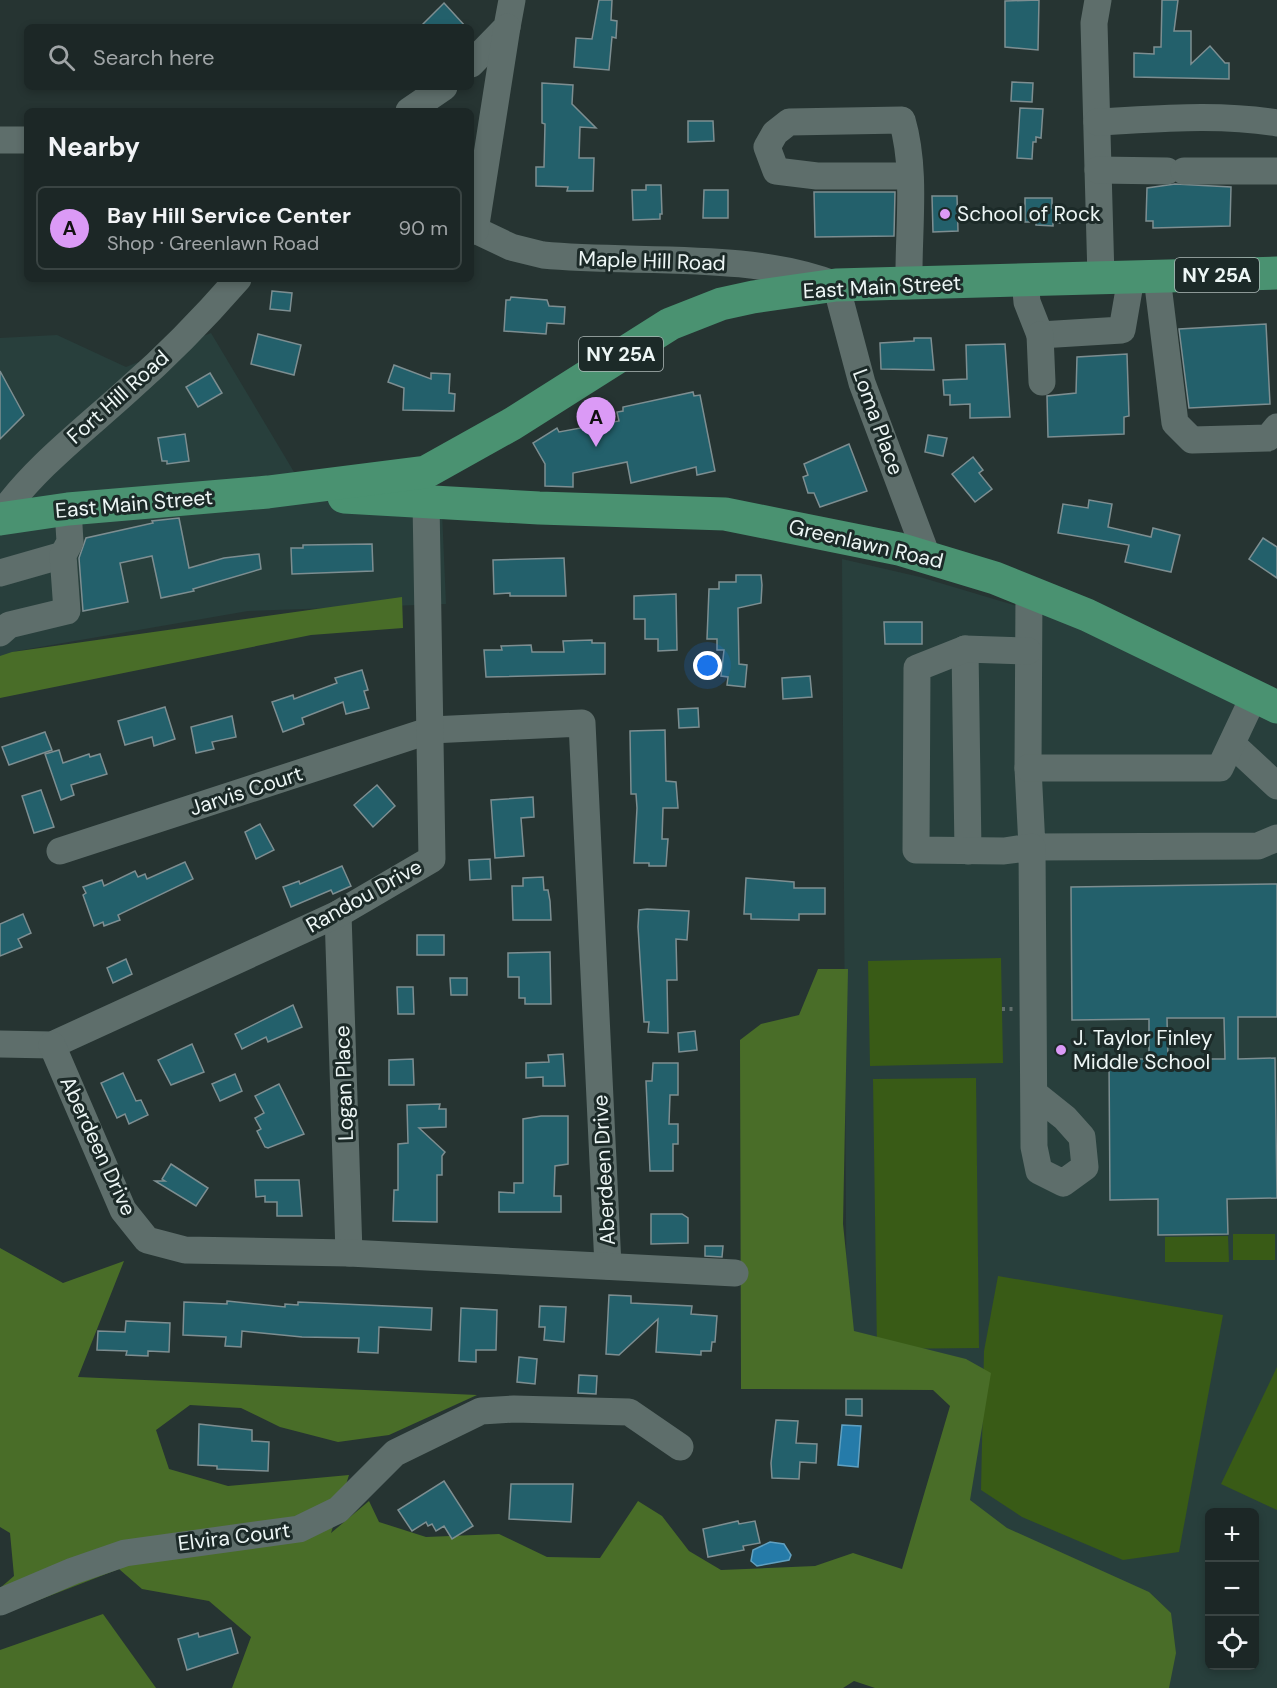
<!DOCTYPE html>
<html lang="en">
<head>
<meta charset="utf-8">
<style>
	:root { --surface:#1c2726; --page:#252f2e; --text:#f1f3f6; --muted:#a0a5a7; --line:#3a4443; --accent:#db9af6 }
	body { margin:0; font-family:"DM Sans",sans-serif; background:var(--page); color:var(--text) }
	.controls { position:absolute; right:18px; bottom:18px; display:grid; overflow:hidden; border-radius:9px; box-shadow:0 3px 9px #0003 }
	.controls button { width:54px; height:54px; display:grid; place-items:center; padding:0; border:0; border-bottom:2px solid var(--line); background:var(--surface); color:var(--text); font:30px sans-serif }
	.you { position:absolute; left:708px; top:666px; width:21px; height:21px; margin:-15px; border:4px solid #fff; border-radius:50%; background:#1a73e8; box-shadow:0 0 0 9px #1a73e833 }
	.badge { display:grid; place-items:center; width:39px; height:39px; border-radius:50%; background:var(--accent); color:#111; font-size:20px; font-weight:700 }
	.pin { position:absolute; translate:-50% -50px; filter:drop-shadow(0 2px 3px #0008) }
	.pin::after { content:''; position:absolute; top:32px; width:21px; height:18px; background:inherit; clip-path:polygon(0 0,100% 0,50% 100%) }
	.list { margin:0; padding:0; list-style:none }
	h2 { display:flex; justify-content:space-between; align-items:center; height:78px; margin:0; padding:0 24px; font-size:26px }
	h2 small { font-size:20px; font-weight:400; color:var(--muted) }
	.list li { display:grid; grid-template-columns:39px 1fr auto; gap:18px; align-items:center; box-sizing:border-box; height:84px; margin:0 12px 12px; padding:0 12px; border:2px solid var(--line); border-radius:9px }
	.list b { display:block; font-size:22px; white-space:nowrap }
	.list p { margin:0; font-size:20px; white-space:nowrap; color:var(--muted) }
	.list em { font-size:20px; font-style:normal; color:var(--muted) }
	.icon { flex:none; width:33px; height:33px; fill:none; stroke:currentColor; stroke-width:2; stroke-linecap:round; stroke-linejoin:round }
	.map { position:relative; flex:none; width:1277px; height:1688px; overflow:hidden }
	.search { position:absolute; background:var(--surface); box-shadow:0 3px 9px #0003; left:24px; top:24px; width:450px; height:66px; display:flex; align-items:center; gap:15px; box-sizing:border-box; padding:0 21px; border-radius:9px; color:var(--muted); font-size:22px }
	.panel { position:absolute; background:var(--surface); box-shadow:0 3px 9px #0003; left:24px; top:108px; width:450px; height:174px; border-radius:9px }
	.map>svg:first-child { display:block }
	.built { fill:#283f3c; fill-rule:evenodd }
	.green { fill:#395b16 }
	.forest { fill:#496d28 }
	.water { fill:#257ba9; stroke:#61a0c0; stroke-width:1.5 }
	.building { fill:#23606b; stroke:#7d8e91; stroke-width:1.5; fill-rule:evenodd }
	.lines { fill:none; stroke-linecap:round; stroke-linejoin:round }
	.path { stroke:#626f6d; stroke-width:4; stroke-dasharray:3 4.5; stroke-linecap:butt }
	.minor { stroke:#5e6e6b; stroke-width:27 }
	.major { stroke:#4a9271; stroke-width:33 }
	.poi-dot { fill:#db9af6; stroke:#1c2a28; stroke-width:2 }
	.labels { text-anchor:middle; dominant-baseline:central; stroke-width:6; stroke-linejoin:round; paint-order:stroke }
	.shield { fill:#1c2a28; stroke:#aeb9b8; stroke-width:1.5 }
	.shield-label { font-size:20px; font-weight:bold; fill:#edf6f5 }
	.poi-label { font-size:21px; fill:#edf6f5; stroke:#1c2a28; text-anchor:start }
	.street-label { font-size:21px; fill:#edf6f5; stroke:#1c2a28 }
</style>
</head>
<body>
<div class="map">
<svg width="1277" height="1688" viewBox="0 0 1277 1688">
	<rect width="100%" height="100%" fill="#263432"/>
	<!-- built -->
	<g class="built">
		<path d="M211,333L294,472L441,488L446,604L248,611L17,651L0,657V338L57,335L126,367Z"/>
		<path d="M842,559L920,577L1074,623L1277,722V1688H1088L926,1558L973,1379L847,1384ZM1210,1512H1254V1666H1210Z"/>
	</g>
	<!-- green -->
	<g class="green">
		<path d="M1001,958L1003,1063L870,1066L868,961Z"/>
		<path d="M976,1078L979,1348L877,1349L873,1079Z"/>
		<rect x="1233" y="1234" width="42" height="26"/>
		<path d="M1228,1236L1229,1262H1165V1237Z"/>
		<path d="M998,1276L1223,1315L1179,1552L1123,1560L1022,1517L981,1490L984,1351Z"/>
		<path d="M1277,1367V1510L1221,1484Z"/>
	</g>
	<!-- forest -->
	<g class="forest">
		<path d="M402,597L403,628L311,635L0,698V656L12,652Z"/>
		<path d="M818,969H848L843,1224L854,1331L966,1359L991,1373L970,1500L1007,1528L1149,1592L1171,1613L1176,1653L1169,1688H875L854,1681L843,1688H232L251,1637L209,1601L142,1589L119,1569L0,1615V1588L14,1576L10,1533L0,1527V1248L63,1283L124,1261L78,1377L477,1395L389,1435L338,1442L280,1427L241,1408L190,1405L156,1430L169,1469L228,1486L349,1475L331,1533L369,1501L379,1522L426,1537L499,1534L547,1557L600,1558L638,1501L662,1516L689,1551L721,1570L815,1566L853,1553L902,1569L950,1406L933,1390L741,1389L740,1040L761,1024L799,1015Z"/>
		<path d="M103,1614L156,1688H0V1650Z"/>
	</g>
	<!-- water -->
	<g class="water">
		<path d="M842,1425L861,1426L858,1467L838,1465Z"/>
		<path d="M770,1542L784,1544L791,1555L789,1560L757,1566L751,1561L753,1550Z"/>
	</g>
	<!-- building -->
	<g class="building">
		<path d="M599,0H612L611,20L617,21L616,38L612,37L609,70L574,67L576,38L592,39Z"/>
		<path d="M1039,0L1038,50L1005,47V1Z"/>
		<path d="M1162,0H1178L1174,31H1191V64L1210,46L1225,63H1229V79L1134,77V53L1154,54V47H1161Z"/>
		<path d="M444,3L466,27H420Z"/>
		<path d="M1012,82L1033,83L1032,102L1011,101Z"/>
		<path d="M542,83L573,85L572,104L596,128L580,127L579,158H594L593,191H567L568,187L536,186V167H544L545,124L542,123Z"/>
		<path d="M1020,108L1043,109L1041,138L1036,137V142H1033L1032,159L1017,158Z"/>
		<path d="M688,121H713L714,141L688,142Z"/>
		<path d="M1175,184L1231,187L1230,226L1153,228V221H1146L1147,188Z"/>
		<path d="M646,185H661L662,214H660V219L633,220L632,190H646Z"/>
		<path d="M704,190H728V218H703Z"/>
		<path d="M814,192H895L894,236L815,237Z"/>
		<path d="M932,196H957L958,231L933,232Z"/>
		<path d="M1025,198H1052V208H1060V223H1053V226L1036,225V222H1025Z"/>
		<path d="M272,291L292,293L290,311L270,309Z"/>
		<path d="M511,297L547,300L549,306L565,307L564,324L547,323L546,334L504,331L506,300H510Z"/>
		<path d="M1266,324L1270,404L1189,408L1179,329Z"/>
		<path d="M258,334L301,345L294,375L251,364Z"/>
		<path d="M914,338H931L934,370L881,369L880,343L914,341Z"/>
		<path d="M1005,344L1010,417L970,418V404L950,405V395H944L943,380L967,379L966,345Z"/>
		<path d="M1127,354L1129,416L1124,417V434L1048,437L1047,396L1076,393L1077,357Z"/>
		<path d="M394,365L431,379V373L450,374L449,393L455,394L454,411L403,410L404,388L388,382Z"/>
		<path d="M0,371L24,415L0,439Z"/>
		<path d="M210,373L222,393L198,407L186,387Z"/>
		<path d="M693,392L694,396L700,395L715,471L697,475L696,467L631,483L627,462L573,473V487L545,486V464L533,443L557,428L559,432L619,421L617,412L623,411V407Z"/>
		<path d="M185,434L189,461L167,464V461H162L158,438Z"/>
		<path d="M928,435L947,438L943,456L925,452Z"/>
		<path d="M849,444L867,491L820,507L814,493H808L803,477L808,475L804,464Z"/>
		<path d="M973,457L983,470L979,473L992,489L975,502L952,474Z"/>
		<path d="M1089,500L1112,504L1108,527L1151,537L1153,528L1180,535L1171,572L1125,562L1129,545L1058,533L1063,504L1088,508Z"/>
		<path d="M179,518L189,568L224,558L259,554L261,569L193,589L194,591L161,598L152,556L120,563L128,602L83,611L79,558L86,538L153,523L152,521Z"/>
		<path d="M1263,538L1277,547V578L1249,559Z"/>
		<path d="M372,544L373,571L292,574L291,548H303V545Z"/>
		<path d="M564,558L566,596H510V593L494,594L493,560Z"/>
		<path d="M736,575H761L762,585L761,603L738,608L739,664L747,665L745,687L727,685L728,677L721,676L724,650H717V639H707L709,589H719V582H736Z"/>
		<path d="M676,594L677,650L658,651V639H645V619H634V596Z"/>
		<path d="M884,622H922V644H885Z"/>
		<path d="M592,640V643H605V674L486,677L484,650H502L501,646L531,645L532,652H564L563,641Z"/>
		<path d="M362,670L368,690L364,691L369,708L346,714L343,702L302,718L304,724L283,732L272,702L293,695L294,699L337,683L335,678Z"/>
		<path d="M810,676L812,697L783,699L782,678Z"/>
		<path d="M165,707L175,739L154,746L152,737L125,745L118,721Z"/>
		<path d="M698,708L699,727L679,728L678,709Z"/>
		<path d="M232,716L236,737L212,742L214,749L196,753L191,727Z"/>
		<path d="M665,730L666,781L676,782L678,808H663L662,839H668L666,866H649V863H634L637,808L636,794H631L630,731Z"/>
		<path d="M45,732L52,750L9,765L2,747Z"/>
		<path d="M59,750L63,763L89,754L90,757L100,754L107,774L71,785L74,795L61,800L45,754Z"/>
		<path d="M377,785L395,806L373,827L354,805Z"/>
		<path d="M41,790L54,827L34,833L22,796Z"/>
		<path d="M533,797L534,817L521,818L524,856L495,858L491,800Z"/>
		<path d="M260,824L274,850L256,859L245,832Z"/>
		<path d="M490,859L491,879L470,880L469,860Z"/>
		<path d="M185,862L193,879L118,915L120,920L104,926L103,922L94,926L83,895L86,893L83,887L102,880L104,886L135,871L138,877L145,874L147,879Z"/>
		<path d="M342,866L351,886L333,894L331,890L291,907L283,887L299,881L300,884Z"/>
		<path d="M543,877L544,890H548L550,901L551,920H513L512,886H523V878Z"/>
		<path d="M746,878L794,882V888H825V914H799V920L751,919V914H744Z"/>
		<path d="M1277,884V1017H1238V1059L1275,1058L1277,1198L1227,1199L1228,1234L1158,1235V1199L1110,1200L1109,1059H1149V1019L1072,1020L1071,887ZM1167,1018H1224L1225,1059H1168Z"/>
		<path d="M647,909L689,911L687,940L676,939L677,980H667L668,1033L648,1032L649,1022H644L638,927L639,910Z"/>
		<path d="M23,914L31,933L18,939L22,947L0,956V924Z"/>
		<rect x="417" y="935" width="27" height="20"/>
		<path d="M550,952L551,1004H525V998H519V977H508V953Z"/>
		<path d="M126,959L132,974L113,983L107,968Z"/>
		<path d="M450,978H467V995H451Z"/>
		<path d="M397,987H413L414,1014H398Z"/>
		<path d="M293,1005L302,1027L268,1042L266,1037L242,1049L235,1034Z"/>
		<path d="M695,1031L697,1050L679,1052L678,1033Z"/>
		<path d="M192,1044L204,1072L171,1085L158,1060Z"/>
		<path d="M563,1054L565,1086H543V1077L526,1078V1063L549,1062L548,1055Z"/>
		<path d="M413,1059L414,1085H389V1060Z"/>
		<path d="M653,1063H678V1095H670L669,1124H678V1144H673V1171H650L646,1081H652Z"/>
		<path d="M123,1073L136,1101L141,1100L148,1115L129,1124L125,1114L117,1118L101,1083Z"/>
		<path d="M235,1074L242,1091L220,1101L212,1084Z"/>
		<path d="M279,1084L304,1134L268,1148L265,1147L257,1131L261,1129L255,1118L264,1113L255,1096Z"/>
		<path d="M440,1104L439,1109H446V1127L419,1128L445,1152L442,1156V1175H437V1222L393,1221L394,1190H398V1144L408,1143L407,1105Z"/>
		<path d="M541,1116H568V1164L555,1166L554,1196H561V1212H499V1192L514,1193V1183H523V1119Z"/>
		<path d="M171,1164L208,1188L196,1206L155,1181H165L162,1179Z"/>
		<path d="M255,1180H299L302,1216H277V1202H265V1196L256,1197Z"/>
		<path d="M651,1214H682L688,1218V1243L651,1244Z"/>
		<path d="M705,1246H723L722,1257L705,1256Z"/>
		<path d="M609,1295L631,1296V1303L692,1306L691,1314L717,1316L715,1342H712L711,1351H701V1355L656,1352L658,1319L619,1355L606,1354Z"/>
		<path d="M227,1301L285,1307V1304L298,1305V1302L432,1308L431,1330L379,1327L378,1353L358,1352L359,1338L302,1337L242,1331L241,1347L225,1346L226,1337L183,1335L184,1302L227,1304Z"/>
		<path d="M540,1306L566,1307L564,1342L544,1340L545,1327H539Z"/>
		<path d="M461,1308L497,1310L496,1350H476V1362L459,1361Z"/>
		<path d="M126,1321L170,1323L169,1352L148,1351V1356L126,1355L127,1351L97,1350L98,1331L125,1332Z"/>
		<path d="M519,1357L537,1359L535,1384L517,1382Z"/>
		<path d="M579,1375L597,1376L596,1394L578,1393Z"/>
		<path d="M846,1399H862V1416L846,1415Z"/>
		<path d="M776,1420L798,1421L796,1443L817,1444L816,1463L800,1462L799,1479L772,1478L771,1463Z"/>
		<path d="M199,1424L252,1430V1441L269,1442L268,1471L217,1469V1466L198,1465Z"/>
		<path d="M444,1481L473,1526L452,1539L444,1526L436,1531L432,1524L428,1526L426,1522L412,1531L398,1510Z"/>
		<path d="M511,1484H573L571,1522L509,1519Z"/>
		<path d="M738,1521L739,1524L755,1521L760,1543L743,1546L744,1550L708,1557L703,1529Z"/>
		<path d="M231,1628L238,1653L187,1670L178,1639L198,1633L199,1637Z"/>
	</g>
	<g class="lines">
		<!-- path -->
		<path class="path" d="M1002,1009H1013"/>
		<!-- minor -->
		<g class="minor">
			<path d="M1098,0L1094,23L1101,278"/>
			<path d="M471,64L507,27L512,0"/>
			<path d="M409,111L444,87"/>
			<path d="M1097,122C1157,119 1217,113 1277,123"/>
			<path d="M0,140H27"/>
			<path d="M1098,170L1167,171"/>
			<path d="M1184,171H1277"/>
			<path d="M471,228L511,247L543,255C636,264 749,251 836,285L862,383L927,556"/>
			<path d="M475,231L507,27"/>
			<path d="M1157,277L1175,423L1192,440L1268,438L1277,427"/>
			<path d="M1025,280L1027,302L1040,335L1122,330L1131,278"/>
			<path d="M909,284C908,230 917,172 902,120L789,122L775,133L767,147L776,171L817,176H910"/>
			<path d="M1040,335L1042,382"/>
			<path d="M0,516C35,467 83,431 128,390C167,356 204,318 238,279"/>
			<path d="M0,573L63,555"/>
			<path d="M1029,591L1028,768L1032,847L1258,846L1277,838"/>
			<path d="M0,633L9,625L67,611L63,555L70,542L68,509"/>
			<path d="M965,649L968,851"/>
			<path d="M1028,651L965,649L917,668L916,850L1004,851L1032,847L1034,1147L1039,1171L1063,1183L1085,1167L1082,1137L1065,1118L1035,1094"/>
			<path d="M1232,744L1277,786"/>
			<path d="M1028,768H1220L1254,696"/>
			<path d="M60,851L431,730L582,723L608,1266"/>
			<path d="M338,914L349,1253"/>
			<path d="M0,1044L52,1045L338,914L432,859L426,502"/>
			<path d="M52,1045L123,1210L147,1240L185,1250L349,1253L735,1273"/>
			<path d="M0,1602L73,1571L125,1553L299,1529L338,1510L395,1453L481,1411L514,1409L629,1412L680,1447"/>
		</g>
		<!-- major -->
		<g class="major">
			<path d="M344,497L539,508L725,514L899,549L995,578L1087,615L1277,707"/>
			<path d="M0,519L68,509L268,492L426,472L512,424L670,324L721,304L753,297L836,285L1277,273"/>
		</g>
	</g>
	<!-- markers -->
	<g class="poi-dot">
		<circle cx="945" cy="214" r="6"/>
		<circle cx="1061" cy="1050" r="6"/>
	</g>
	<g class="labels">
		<!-- shield labels -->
		<g class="shield">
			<rect x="1175" y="258" width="84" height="34" rx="4.5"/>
			<rect x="579" y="337" width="84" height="34" rx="4.5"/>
		</g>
		<g class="shield-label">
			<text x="1217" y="275">NY 25A</text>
			<text x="621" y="354">NY 25A</text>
		</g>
		<!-- poi labels -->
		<g class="poi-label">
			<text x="957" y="214">School of Rock</text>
			<text x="1073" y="1038">J. Taylor Finley<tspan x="1073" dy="24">Middle School</tspan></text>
		</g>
		<!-- street labels -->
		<g class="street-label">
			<text transform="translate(652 261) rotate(2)">Maple Hill Road</text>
			<text transform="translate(882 287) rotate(-3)">East Main Street</text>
			<text transform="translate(118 397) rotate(-42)">Fort Hill Road</text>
			<text transform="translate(878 422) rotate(70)">Loma Place</text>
			<text transform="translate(134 504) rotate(-5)">East Main Street</text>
			<text transform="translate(866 544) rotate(13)">Greenlawn Road</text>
			<text transform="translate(246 791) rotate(-18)">Jarvis Court</text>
			<text transform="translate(364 896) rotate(-29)">Randou Drive</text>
			<text transform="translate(344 1083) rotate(-92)">Logan Place</text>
			<text transform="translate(98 1146) rotate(65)">Aberdeen Drive</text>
			<text transform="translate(604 1170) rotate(-93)">Aberdeen Drive</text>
			<text transform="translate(234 1537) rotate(-7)">Elvira Court</text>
		</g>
	</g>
</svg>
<div class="controls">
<button>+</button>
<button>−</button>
<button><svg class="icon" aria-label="locate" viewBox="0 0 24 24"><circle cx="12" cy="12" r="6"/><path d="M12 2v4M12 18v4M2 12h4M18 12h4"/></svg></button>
</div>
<div class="you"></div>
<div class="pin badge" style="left:596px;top:447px">A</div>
<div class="search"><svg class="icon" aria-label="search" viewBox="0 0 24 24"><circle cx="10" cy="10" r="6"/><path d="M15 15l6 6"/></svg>Search here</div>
<section class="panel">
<h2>Nearby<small></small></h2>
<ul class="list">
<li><span class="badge">A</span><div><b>Bay Hill Service Center</b><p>Shop · Greenlawn Road</p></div><em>90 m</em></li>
</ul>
</section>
</div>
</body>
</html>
